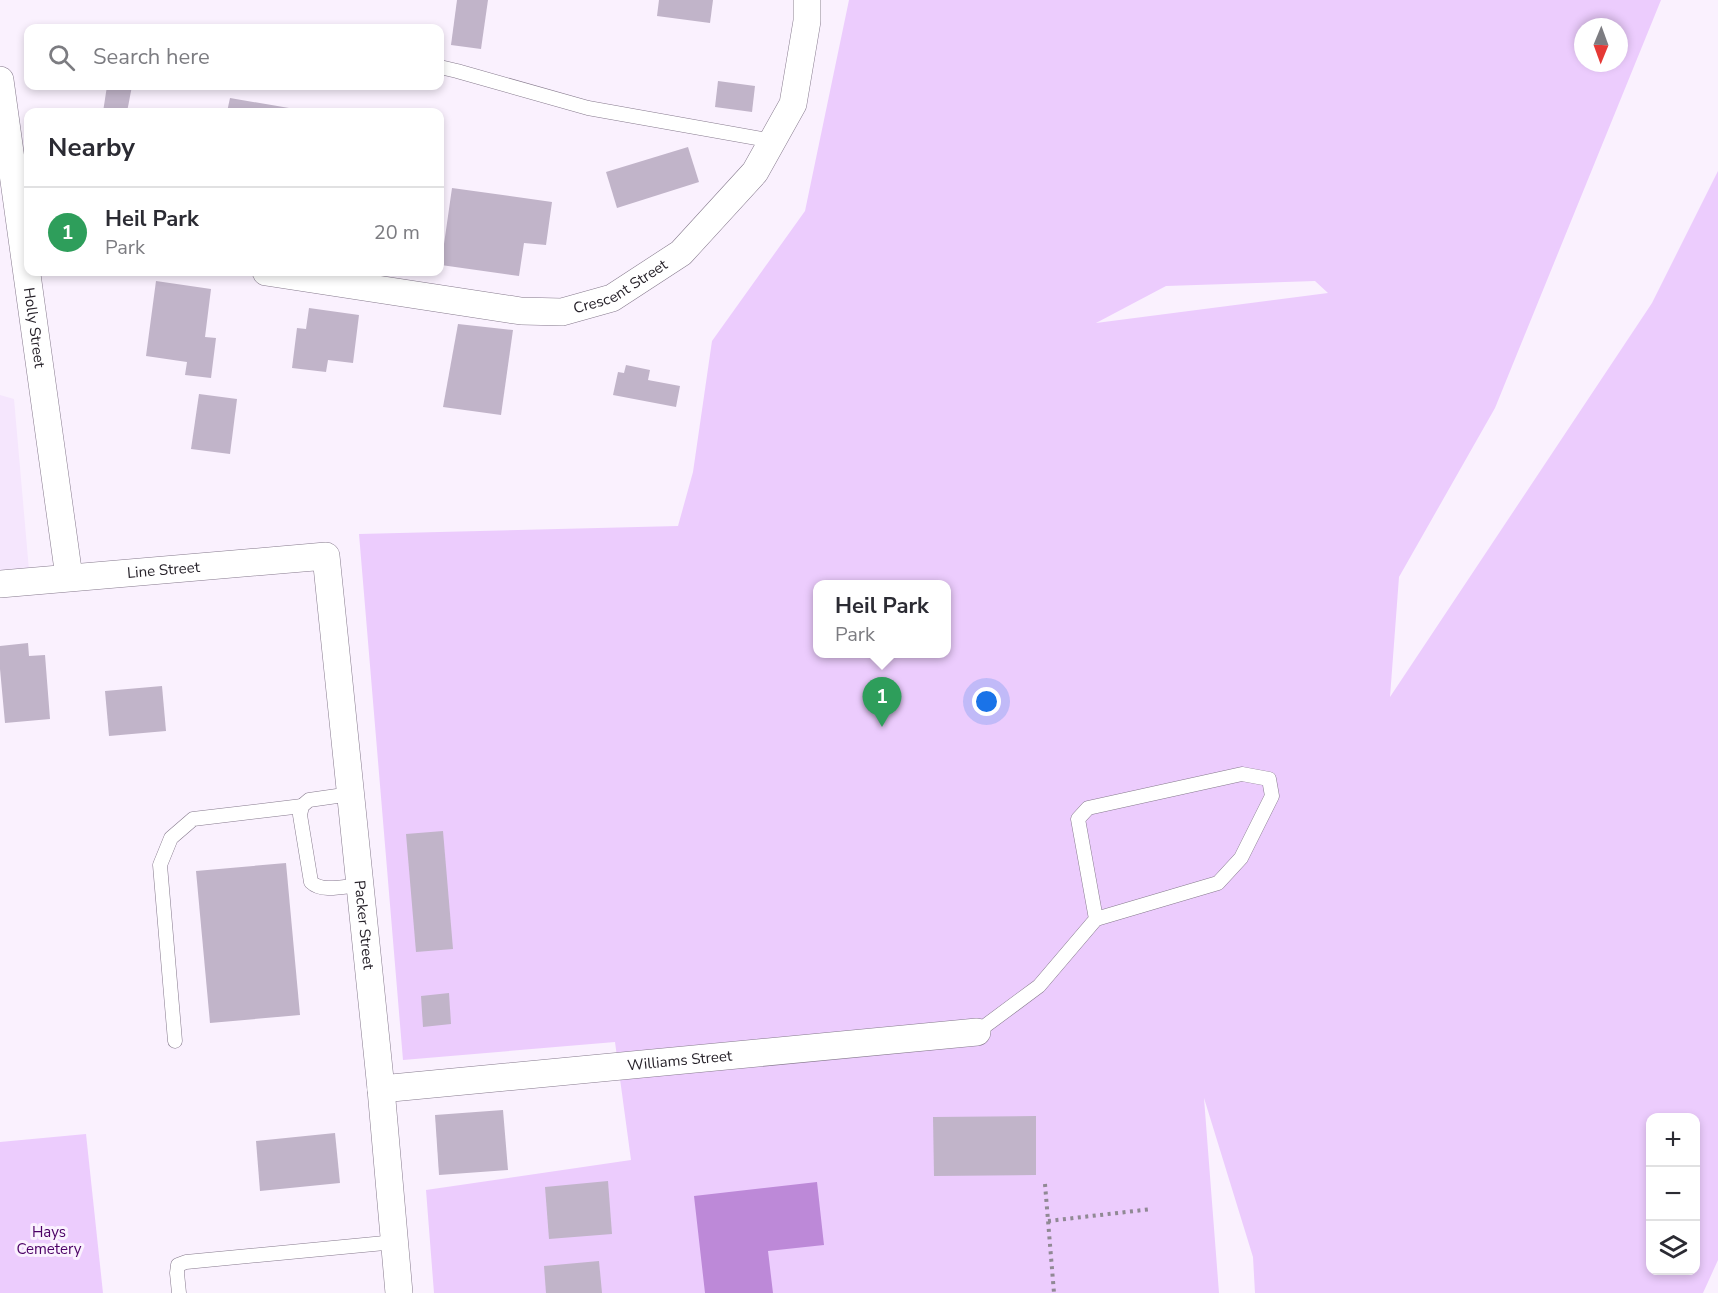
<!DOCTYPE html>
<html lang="en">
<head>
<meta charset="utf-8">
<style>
	:root { --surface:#fff; --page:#f2f2f3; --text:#2b2b33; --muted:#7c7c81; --line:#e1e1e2; --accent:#7a7213 }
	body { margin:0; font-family:"Nunito Sans",sans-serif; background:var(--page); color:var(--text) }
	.controls { position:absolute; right:18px; bottom:18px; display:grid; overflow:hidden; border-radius:12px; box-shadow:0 3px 9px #0003 }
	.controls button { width:54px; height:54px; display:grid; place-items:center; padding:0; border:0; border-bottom:2px solid var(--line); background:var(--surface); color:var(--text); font:30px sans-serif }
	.compass { position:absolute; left:1574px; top:18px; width:54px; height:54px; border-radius:50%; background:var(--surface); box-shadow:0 3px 9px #0003; rotate:181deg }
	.you { position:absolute; left:987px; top:702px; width:21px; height:21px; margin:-15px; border:4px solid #fff; border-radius:50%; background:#1a73e8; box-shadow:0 0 0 9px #1a73e833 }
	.badge { display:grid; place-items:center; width:39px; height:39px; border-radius:50%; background:var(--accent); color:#fff; font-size:20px; font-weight:700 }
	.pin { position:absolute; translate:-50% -50px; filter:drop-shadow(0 2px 3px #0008) }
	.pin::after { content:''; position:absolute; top:32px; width:21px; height:18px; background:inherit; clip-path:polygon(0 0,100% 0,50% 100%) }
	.popup { position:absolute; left:813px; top:580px; width:138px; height:78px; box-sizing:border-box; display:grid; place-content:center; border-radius:12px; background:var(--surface); filter:drop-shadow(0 2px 4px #0005); font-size:20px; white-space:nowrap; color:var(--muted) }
	.popup b { font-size:22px; color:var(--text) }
	.popup::after { content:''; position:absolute; left:50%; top:100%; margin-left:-12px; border:12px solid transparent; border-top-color:var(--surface) }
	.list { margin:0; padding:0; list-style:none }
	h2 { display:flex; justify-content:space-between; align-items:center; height:78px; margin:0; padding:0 24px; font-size:26px }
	h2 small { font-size:20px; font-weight:400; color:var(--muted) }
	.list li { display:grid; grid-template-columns:39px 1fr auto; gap:18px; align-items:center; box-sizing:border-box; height:90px; padding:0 24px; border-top:2px solid var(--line) }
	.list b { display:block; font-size:22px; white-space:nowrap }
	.list p { margin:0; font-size:20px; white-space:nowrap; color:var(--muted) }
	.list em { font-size:20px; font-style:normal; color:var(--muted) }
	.icon { flex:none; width:33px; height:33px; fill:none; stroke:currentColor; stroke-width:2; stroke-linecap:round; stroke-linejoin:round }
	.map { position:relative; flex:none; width:1718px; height:1293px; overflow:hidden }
	.search { position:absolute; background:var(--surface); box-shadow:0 3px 9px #0003; left:24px; top:24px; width:420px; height:66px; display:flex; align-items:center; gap:15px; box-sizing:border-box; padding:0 21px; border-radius:12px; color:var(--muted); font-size:22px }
	.panel { position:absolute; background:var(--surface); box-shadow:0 3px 9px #0003; left:24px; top:108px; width:420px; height:168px; border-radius:12px }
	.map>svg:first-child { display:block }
	.built { fill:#f5e6fd }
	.green { fill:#ecccfd; fill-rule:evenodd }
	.water { fill:#bd89d8 }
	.building { fill:#c1b4c9 }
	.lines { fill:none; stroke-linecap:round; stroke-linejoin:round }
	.service-casing { stroke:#867a8d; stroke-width:15 }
	.minor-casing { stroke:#867a8d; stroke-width:28 }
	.path { stroke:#908994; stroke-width:4; stroke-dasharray:3 4.5; stroke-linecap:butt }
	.service { stroke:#fff; stroke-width:14 }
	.minor { stroke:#fff; stroke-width:27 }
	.labels { text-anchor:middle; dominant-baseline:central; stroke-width:6; stroke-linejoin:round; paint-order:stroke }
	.street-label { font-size:15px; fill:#27222a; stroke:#faf1fe }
	.park-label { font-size:15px; fill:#4b0065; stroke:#faf1fe }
</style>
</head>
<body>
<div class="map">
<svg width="1718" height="1293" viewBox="0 0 1718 1293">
	<rect width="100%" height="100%" fill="#faf1fe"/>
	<!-- built -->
	<path class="built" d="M0,395L14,399L29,570L0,572Z"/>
	<!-- green -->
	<g class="green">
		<path d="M849,0H1661L1495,408L1399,577L1390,697L1652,303L1718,171V1260L1703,1293H1255L1253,1257L1204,1098L1219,1293H434L426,1190L631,1160L615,1042L403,1060L359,534L678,526L693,472L712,341L805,211ZM1583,27H1619V63H1583ZM1315,281L1328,293L1096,323L1166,286ZM818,584H946V654H818ZM1650,1118H1696V1270H1650Z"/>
		<path d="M86,1134L103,1293H0V1142Z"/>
	</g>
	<!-- water -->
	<path class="water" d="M817,1182L824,1245L768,1251L773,1293H705L694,1196Z"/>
	<!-- building -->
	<g class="building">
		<path d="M457,0H488L481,49L451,45Z"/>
		<path d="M659,0H713L710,23L657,16Z"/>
		<path d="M718,81L755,86L752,112L715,107Z"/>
		<path d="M107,86H132L127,112H103Z"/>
		<path d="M230,98L289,108L288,112H227Z"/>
		<path d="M688,147L699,182L617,208L606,172Z"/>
		<path d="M452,188L552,202L546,245L524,243L519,276L441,265Z"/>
		<path d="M156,281L211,289L205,337L216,338L211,378L185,375L187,362L146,356Z"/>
		<path d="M309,308L359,315L353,363L328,360L326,372L292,368L297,328L306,329Z"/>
		<path d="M458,324L513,330L501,415L443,407Z"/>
		<path d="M626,365L650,370L648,380L680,386L676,407L613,395L618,372L624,373Z"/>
		<path d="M199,394L237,399L230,454L191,449Z"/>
		<path d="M28,643L29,656L45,655L50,719L5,723L0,669V646Z"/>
		<path d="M162,686L166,731L109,736L105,691Z"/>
		<path d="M443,831L453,949L416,952L406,834Z"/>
		<path d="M286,863L300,1015L210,1023L196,871Z"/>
		<path d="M449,993L451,1024L423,1027L421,996Z"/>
		<path d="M503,1110L508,1170L439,1175L435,1115Z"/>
		<path d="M1036,1116V1175L934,1176L933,1117Z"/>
		<path d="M335,1133L340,1183L260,1191L256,1141Z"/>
		<path d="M608,1181L612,1234L549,1239L545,1187Z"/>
		<path d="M599,1261L602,1293H546L544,1266Z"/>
	</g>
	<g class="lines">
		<defs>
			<g id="service">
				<path d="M440,67L457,71L588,108L773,141"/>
				<path d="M351,794L309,800L302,806L300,815L311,882C322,893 345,886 360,885"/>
				<path d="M977,1032L1039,986L1096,919L1218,883L1241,858L1272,796L1269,779L1242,774L1088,808L1078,819L1096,919"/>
				<path d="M175,1041L160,865L171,838L193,819L302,806"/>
				<path d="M179,1293L177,1273L178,1265L186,1262L395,1242"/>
			</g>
			<g id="minor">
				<path id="s1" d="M0,80L69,577"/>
				<path id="s2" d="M266,272L521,311L562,312L612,298L681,253L755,172L793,104L807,21V0"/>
				<path id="s3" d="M0,584L326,556L381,1089L399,1293"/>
				<path id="s4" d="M381,1089L977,1032"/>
			</g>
		</defs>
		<!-- service casing -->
		<use href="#service" class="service-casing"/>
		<!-- minor casing -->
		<use href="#minor" class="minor-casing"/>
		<!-- path -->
		<g class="path">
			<path d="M1045,1184L1054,1293"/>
			<path d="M1048,1221L1152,1209"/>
		</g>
		<!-- service -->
		<use href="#service" class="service"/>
		<!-- minor -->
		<use href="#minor" class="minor"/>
	</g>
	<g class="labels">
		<!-- street labels -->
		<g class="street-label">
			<text stroke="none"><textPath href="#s2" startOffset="363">Crescent Street</textPath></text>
			<text stroke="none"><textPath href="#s1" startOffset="250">Holly Street</textPath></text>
			<text stroke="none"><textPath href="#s3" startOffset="164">Line Street</textPath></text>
			<text stroke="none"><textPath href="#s3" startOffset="698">Packer Street</textPath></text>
			<text stroke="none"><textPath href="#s4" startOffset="300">Williams Street</textPath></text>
		</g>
		<!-- park labels -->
		<g class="park-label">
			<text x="49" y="1232">Hays<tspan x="49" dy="17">Cemetery</tspan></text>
		</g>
	</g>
</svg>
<div class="controls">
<button>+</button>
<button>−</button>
<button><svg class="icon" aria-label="layers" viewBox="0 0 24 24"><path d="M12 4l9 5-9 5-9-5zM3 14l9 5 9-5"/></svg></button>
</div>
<svg class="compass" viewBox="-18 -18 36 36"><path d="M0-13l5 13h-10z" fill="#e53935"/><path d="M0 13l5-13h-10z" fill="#7c7c81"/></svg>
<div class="you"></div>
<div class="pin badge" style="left:882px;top:727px;background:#2e9e5b">1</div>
<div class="popup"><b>Heil Park</b>Park</div>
<div class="search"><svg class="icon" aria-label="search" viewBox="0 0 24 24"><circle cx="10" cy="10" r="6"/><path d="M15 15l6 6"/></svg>Search here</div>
<section class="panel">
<h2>Nearby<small></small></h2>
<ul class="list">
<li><span class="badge" style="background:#2e9e5b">1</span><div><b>Heil Park</b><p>Park</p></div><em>20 m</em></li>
</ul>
</section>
</div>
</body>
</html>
